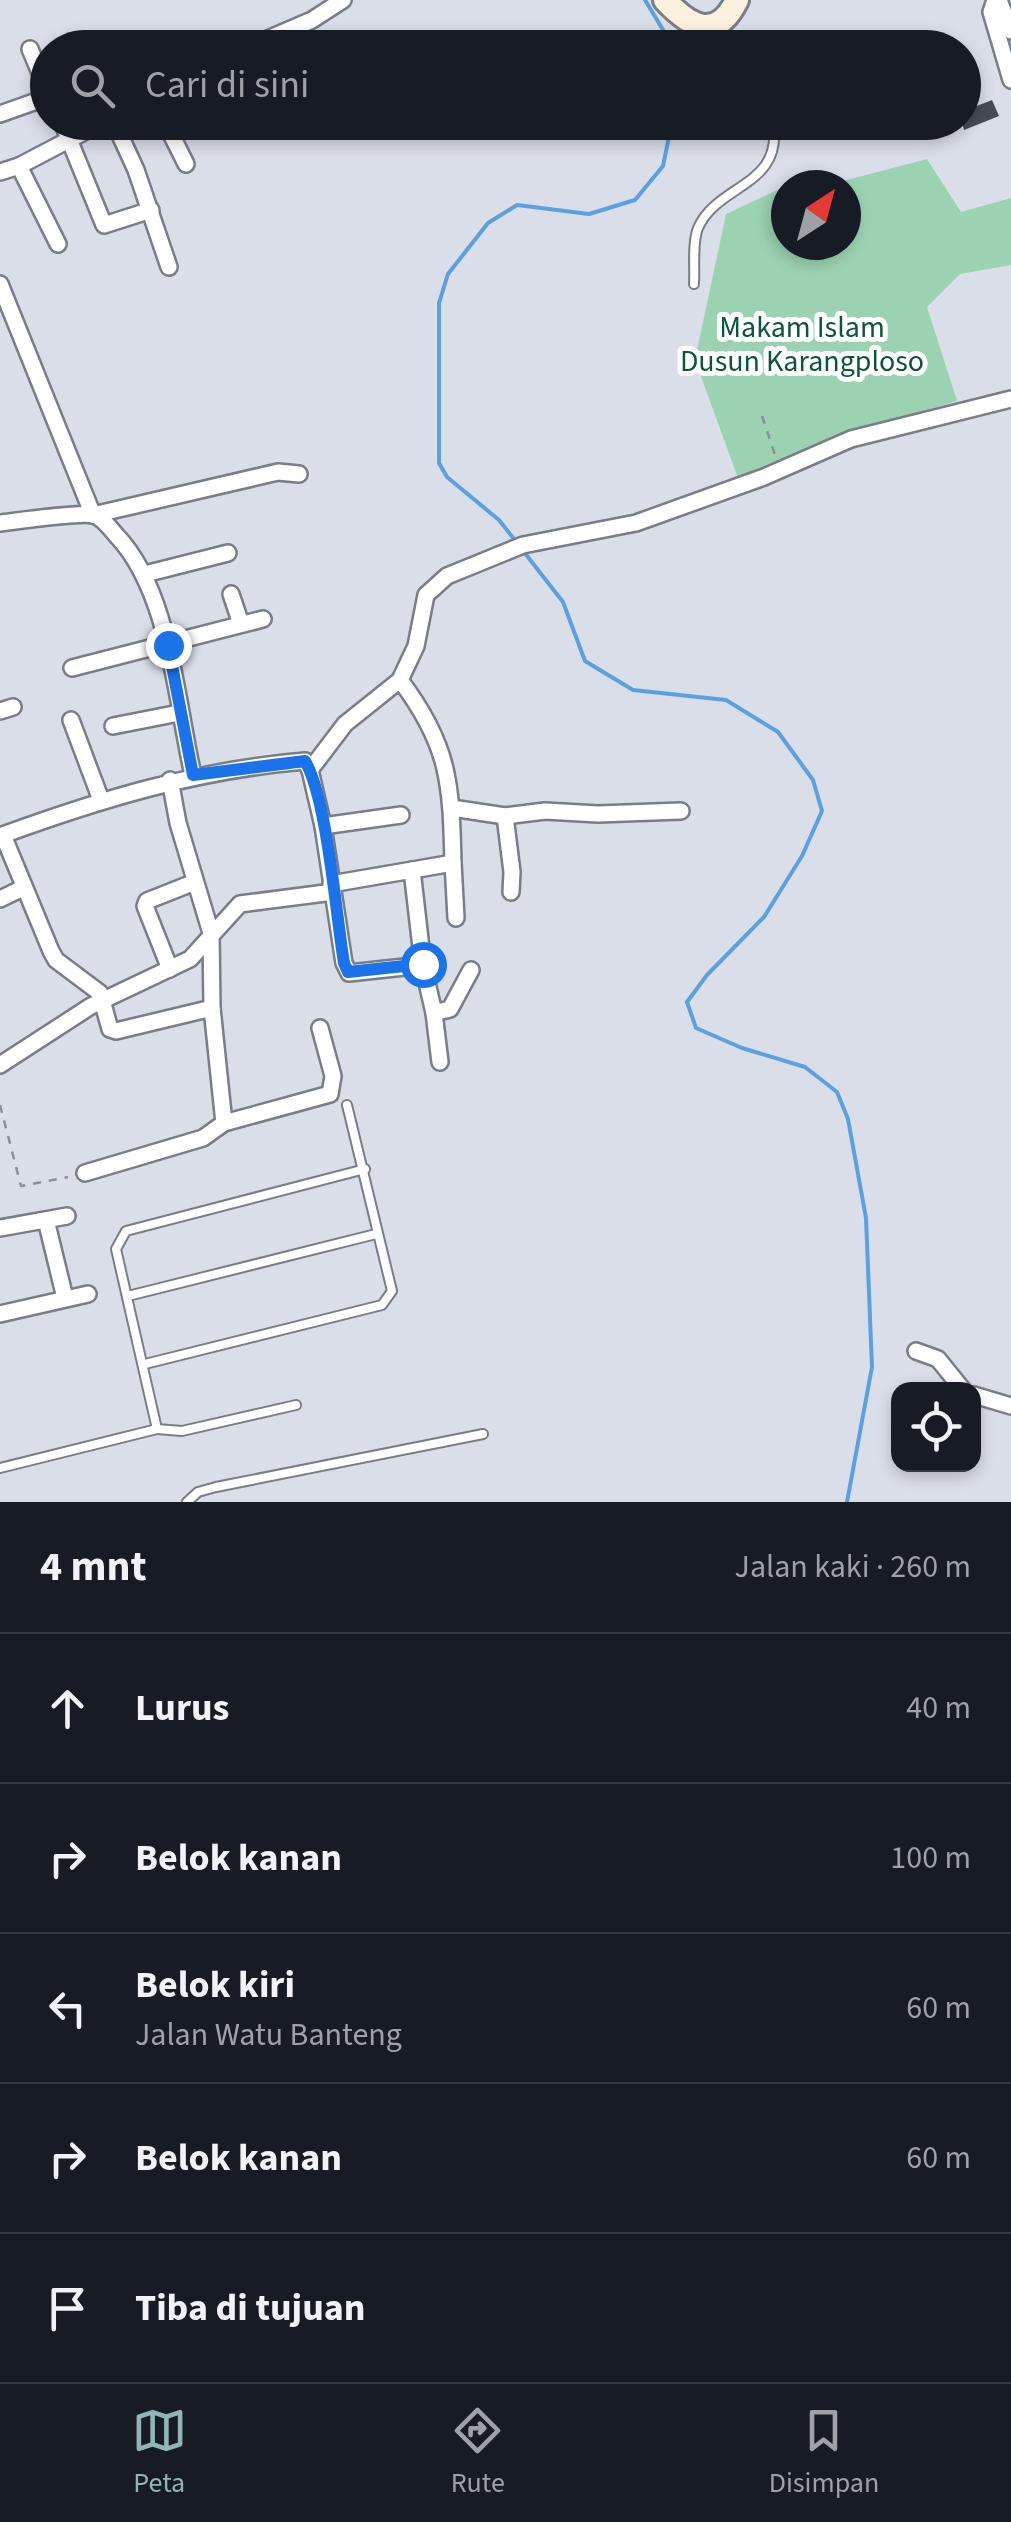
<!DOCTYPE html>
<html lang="id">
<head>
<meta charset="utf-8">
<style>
	:root { --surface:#171b24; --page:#242831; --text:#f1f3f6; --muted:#9ea1a6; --line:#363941; --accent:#91b4b7 }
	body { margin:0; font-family:"Source Sans 3",sans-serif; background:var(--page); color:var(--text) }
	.controls { position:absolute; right:30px; bottom:30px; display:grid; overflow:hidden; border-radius:20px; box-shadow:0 5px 15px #0003 }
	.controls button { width:90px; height:90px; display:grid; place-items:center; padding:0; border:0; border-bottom:2px solid var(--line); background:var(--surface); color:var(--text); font:50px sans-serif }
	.compass { position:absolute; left:771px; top:170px; width:90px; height:90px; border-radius:50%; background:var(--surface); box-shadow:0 5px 15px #0003; rotate:36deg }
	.stop { position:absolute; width:30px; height:30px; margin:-22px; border:8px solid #1a73e8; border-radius:50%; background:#fff }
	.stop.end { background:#1a73e8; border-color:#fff; box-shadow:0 2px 10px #0008 }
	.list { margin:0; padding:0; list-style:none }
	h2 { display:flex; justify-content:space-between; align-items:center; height:130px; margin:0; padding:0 40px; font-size:42px }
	h2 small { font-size:32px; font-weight:400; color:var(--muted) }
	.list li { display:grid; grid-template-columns:65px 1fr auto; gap:30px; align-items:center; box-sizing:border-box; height:150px; padding:0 40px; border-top:2px solid var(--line) }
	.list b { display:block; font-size:38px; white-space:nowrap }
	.list p { margin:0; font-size:32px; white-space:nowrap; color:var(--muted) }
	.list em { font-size:32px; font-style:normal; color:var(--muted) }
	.icon { flex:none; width:55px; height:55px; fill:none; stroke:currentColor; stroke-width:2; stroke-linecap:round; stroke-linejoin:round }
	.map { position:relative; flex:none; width:1011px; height:1502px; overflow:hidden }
	.search { position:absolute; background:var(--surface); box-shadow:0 5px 15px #0003; left:30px; right:30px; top:30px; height:110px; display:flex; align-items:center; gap:25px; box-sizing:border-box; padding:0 35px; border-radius:55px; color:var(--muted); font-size:38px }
	.sheet { height:880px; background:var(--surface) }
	nav { display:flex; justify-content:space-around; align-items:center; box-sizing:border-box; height:140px; border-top:2px solid var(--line); background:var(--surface); font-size:28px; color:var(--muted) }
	nav a { display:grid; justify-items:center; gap:5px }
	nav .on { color:var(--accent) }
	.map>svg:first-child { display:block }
	.green { fill:#9bd3b2 }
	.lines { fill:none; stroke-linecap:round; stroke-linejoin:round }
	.stream { stroke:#5ba1e1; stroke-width:4 }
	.building { fill:#474b53 }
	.lane-casing { stroke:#797d86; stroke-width:12 }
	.street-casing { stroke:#797d86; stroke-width:20 }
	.secondary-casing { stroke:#797d86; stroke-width:28 }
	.path { stroke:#8c8f97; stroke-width:2.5; stroke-dasharray:8 8; stroke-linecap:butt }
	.lane { stroke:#fff; stroke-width:8 }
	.street { stroke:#fff; stroke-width:15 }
	.secondary { stroke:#fcf1dd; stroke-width:22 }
	.route { stroke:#1a73e8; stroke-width:12 }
	.labels { text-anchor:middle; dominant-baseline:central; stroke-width:10; stroke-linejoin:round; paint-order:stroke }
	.park-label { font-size:30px; fill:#0b5735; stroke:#fff }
</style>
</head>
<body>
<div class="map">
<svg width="1011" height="1502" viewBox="0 0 1011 1502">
	<rect width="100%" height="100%" fill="#dadee9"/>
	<!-- green -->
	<path class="green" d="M927,159L961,212L1011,198V265L960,274L927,307L957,401L847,433L738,478L695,360L726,214L786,186V245H846V185H828Z"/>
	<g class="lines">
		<!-- stream -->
		<g class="stream">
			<path d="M645,0L674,48"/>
			<path d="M518,544L499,520L447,477L439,463V303L448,274L488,223L517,205L589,214L635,200L663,166L672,122"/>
			<path d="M524,552L563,602L585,661L633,690L726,700L778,732L813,780L822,811L802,856L764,917L707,975L687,1002L696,1028L742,1048L805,1067L837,1092L848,1119L866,1218L872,1367L847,1502"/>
		</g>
	</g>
	<!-- building -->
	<path class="building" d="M992,100L999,116L964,130L962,122L964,111Z"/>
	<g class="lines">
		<defs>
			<g id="lane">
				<path d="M714,31L731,48"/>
				<path d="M694,284C695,268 692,243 698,228C718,183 784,187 773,122"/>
				<path d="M128,1296L376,1234"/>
				<path d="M145,1364L382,1305L392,1291L347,1105"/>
				<path d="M157,1429L182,1431L296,1405"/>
				<path d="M0,1468L157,1429L116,1249L126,1231L365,1169"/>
				<path d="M187,1502L198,1492L216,1487L483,1434"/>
			</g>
			<g id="street">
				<path d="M995,0L991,12L1011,80"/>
				<path d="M999,0L1011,31"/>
				<path d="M247,48L312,20L343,0"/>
				<path d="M30,49L48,92"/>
				<path d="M0,114L48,97"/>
				<path d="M62,122L104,225L151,210"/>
				<path d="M114,122L136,170L169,267"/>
				<path d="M165,122L186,164"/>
				<path d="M19,166L58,244"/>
				<path d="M0,172L19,166L103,122"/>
				<path d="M0,284L93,515L278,472L299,474"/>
				<path d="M0,523C17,521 81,512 93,515C102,517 110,528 116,535C170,591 176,701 193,775"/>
				<path d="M145,574L228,553"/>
				<path d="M231,594L241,624"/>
				<path d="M72,668L263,619"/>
				<path d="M0,711L13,707"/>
				<path d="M71,720L101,800"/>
				<path d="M113,726L179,713"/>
				<path d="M310,770L323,826L344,963L349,973L423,965"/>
				<path d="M452,808L505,816L545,811L598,814L681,811"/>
				<path d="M505,816L512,872L511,892"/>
				<path d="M323,826L401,815"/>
				<path d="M3,835L51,951L56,960L100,993L110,1029L116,1031L212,1008"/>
				<path d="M0,836C101,799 197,770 305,761L310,770L345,724L400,680L416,646L426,595L447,576L523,545L636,523L764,477L851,439L1011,399"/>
				<path d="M453,863L456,918"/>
				<path d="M412,870L423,965L434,1013L440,1062"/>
				<path d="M331,884L453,863C451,784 450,746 400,680"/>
				<path d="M0,899L23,888"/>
				<path d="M170,969L145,906L147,901L195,882"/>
				<path d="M434,1013L450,1009L471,970"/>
				<path d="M0,1065L91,1006L190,959L240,904L333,892"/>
				<path d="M224,1123L330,1094L333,1076L320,1028"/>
				<path d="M85,1173L203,1138L224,1123L212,1008L211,933L178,823L170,780"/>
				<path d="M46,1220L65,1298"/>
				<path d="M0,1228L67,1216"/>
				<path d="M0,1314L88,1294"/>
				<path d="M916,1351L938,1359L963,1390"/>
				<path d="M974,1395L1011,1406"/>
			</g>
			<path id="secondary" d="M665,0C691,28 717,41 737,0"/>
		</defs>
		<!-- lane casing -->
		<use href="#lane" class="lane-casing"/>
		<!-- street casing -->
		<use href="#street" class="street-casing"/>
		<!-- secondary casing -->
		<use href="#secondary" class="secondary-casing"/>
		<!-- path -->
		<g class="path">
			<path d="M762,416L775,455"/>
			<path d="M0,1105L21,1186L68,1177"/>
		</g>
		<!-- lane -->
		<use href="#lane" class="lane"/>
		<!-- street -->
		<use href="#street" class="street"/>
		<!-- secondary -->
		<use href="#secondary" class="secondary"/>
	</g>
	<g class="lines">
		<!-- route -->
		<path class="route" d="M168,645L193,775L305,761C327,798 336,915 344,963L348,972L423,964"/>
	</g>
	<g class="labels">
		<!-- park labels -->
		<g class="park-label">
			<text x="802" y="327">Makam Islam<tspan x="802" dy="34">Dusun Karangploso</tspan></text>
		</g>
	</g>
</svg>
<div class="controls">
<button><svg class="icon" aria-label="locate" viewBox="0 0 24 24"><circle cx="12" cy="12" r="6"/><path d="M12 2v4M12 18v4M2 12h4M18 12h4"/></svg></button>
</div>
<svg class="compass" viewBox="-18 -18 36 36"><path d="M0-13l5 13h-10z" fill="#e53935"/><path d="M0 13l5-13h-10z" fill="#9ea1a6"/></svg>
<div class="stop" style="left:423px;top:964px"></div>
<div class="stop end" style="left:168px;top:645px"></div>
<div class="search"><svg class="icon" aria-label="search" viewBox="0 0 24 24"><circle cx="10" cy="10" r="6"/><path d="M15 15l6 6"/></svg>Cari di sini</div>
</div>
<section class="sheet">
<h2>4 mnt<small>Jalan kaki · 260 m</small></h2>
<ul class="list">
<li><svg class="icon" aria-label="ahead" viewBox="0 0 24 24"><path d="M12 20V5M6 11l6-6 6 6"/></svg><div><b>Lurus</b></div><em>40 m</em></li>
<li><svg class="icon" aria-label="right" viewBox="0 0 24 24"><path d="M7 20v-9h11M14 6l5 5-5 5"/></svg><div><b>Belok kanan</b></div><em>100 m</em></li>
<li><svg class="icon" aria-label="left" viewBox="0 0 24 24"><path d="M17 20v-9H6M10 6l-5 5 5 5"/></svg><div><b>Belok kiri</b><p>Jalan Watu Banteng</p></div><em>60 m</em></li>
<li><svg class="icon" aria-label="right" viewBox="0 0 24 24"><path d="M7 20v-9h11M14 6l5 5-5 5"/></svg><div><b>Belok kanan</b></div><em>60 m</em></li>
<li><svg class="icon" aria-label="arrive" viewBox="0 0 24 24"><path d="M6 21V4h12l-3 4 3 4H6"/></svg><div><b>Tiba di tujuan</b></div></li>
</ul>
</section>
<nav>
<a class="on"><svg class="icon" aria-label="map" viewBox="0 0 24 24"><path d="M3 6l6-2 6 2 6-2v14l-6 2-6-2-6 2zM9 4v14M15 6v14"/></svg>Peta</a>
<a><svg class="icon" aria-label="directions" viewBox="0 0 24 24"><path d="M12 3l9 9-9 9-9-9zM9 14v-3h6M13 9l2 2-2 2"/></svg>Rute</a>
<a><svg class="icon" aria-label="saved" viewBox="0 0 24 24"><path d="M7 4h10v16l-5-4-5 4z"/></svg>Disimpan</a>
</nav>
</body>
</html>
